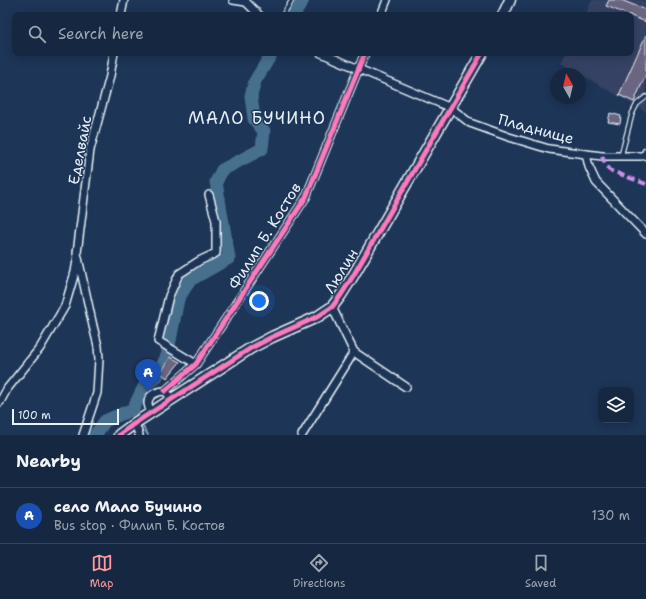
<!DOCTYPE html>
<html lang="en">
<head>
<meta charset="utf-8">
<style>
	:root { --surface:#162841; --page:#1f3048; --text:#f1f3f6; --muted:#9ea6b1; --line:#35445a; --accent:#ff9aa2 }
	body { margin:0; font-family:"Shantell Sans",sans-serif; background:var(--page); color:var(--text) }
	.controls { position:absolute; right:12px; bottom:12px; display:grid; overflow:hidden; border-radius:8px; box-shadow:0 2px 10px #0003 }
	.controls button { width:36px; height:36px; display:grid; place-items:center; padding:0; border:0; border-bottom:1px solid var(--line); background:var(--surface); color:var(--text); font:20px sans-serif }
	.compass { position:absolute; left:550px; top:68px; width:36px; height:36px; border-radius:50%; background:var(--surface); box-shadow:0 2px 10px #0003; rotate:352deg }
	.scale { position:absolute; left:12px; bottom:10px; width:107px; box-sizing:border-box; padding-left:4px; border:2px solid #e8f1f8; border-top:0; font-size:11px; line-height:14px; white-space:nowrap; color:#e8f1f8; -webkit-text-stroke:3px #1d3557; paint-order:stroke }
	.you { position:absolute; left:259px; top:301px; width:14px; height:14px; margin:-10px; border:3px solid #fff; border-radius:50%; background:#1a73e8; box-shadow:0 0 0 6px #1a73e833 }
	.badge { display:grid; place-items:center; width:26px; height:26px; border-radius:50%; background:var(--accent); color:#fff; font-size:13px; font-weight:700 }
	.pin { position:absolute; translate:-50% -33px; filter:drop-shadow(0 1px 2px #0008) }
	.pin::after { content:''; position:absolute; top:21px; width:14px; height:12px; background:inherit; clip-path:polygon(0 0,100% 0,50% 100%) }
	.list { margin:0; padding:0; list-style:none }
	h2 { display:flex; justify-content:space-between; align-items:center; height:52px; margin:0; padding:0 16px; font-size:17px }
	h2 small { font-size:13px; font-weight:400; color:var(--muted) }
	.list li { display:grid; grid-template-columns:26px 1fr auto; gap:12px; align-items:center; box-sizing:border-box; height:56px; padding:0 16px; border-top:1px solid var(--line) }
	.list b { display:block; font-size:15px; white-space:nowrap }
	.list p { margin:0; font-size:13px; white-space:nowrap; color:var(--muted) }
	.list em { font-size:13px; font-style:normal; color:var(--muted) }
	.icon { flex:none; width:22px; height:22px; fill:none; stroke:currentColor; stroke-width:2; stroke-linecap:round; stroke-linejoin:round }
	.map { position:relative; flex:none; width:646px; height:435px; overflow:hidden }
	.search { position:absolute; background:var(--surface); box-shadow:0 2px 10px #0003; left:12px; right:12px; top:12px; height:44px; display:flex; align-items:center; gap:10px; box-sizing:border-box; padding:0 14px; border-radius:8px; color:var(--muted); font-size:15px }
	.sheet { height:108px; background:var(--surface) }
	nav { display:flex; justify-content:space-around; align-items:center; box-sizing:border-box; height:56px; border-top:1px solid var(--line); background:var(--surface); font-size:11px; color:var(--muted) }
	nav a { display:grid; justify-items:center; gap:2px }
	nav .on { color:var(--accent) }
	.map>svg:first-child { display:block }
	.built { fill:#344364 }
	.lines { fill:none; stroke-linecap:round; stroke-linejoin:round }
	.stream { stroke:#87a3b9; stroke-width:2 }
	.river { stroke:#476f8f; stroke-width:13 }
	.building { fill:#6a6581; stroke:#e8f1f8 }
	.lane-casing { stroke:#e8f1f8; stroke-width:6 }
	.street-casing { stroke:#e8f1f8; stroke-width:10 }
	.secondary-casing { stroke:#e8f1f8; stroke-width:13 }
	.lane { stroke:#1d3557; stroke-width:3.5 }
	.street { stroke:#1d3557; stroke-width:7 }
	.secondary { stroke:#1d3557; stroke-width:10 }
	.quiet { stroke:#ce8fe9; stroke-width:4; stroke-dasharray:8 4; stroke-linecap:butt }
	.cycleway-casing { stroke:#1d3557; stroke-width:8 }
	.cycleway { stroke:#fd7abc; stroke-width:5 }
	.labels { text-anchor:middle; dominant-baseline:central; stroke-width:3; stroke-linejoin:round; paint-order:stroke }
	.street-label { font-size:15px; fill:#e8f1f8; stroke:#1d3557 }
	.quarter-label { font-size:17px; letter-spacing:1px; fill:#e8f1f8; stroke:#1d3557 }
</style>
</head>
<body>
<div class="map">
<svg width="646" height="435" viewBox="0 0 646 435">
	<rect width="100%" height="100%" fill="#1d3557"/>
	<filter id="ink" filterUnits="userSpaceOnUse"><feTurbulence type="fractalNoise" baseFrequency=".025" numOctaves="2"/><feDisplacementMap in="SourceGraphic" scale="8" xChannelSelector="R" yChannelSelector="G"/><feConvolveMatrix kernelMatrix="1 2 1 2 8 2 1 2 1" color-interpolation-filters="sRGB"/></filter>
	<g filter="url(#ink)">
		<!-- built -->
		<path class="built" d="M592,0H646V112L561,63L566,53H631V15H585Z"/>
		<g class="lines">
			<!-- stream -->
			<g class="stream">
				<path d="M133,409L137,417"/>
				<path d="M140,422L148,435"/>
			</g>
			<!-- river -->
			<g class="river">
				<path d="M294,15L303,0"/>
				<path d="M95,435L105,421L133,409L145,385L156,378L167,356L178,299L190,280L229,258L216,182L222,170L262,149L264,131L254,119L251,96L255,81L272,53"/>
			</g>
		</g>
		<!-- building -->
		<g class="building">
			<path d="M609,0H621L646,10V22L631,16V15H629L606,6Z"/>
			<path d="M646,35V74L634,102L619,95Z"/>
			<path d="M610,113L621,116L620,124L608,122Z"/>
			<path d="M170,357L180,362L167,378L161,373Z"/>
		</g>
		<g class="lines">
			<defs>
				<g id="lane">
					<path d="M283,15L292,0"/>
					<path d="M621,156L632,114L637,104L646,97"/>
				</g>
				<g id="street">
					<path d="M233,0L246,2"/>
					<path d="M244,0L259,15"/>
					<path d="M121,15L124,0"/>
					<path d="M381,15L387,0"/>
					<path d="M321,53L451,108L470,123L509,137L549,149L586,154L602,156H641L645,155L646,152"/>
					<path d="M586,154L589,167L596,182L646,234"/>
					<path d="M332,307L354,352L406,387"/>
					<path d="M196,364L158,341L169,296L179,274L199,261L216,253V221L209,195"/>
					<path d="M165,391L196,364L306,197L365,53"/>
					<path d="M0,402L7,389L40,348L65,306L75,272L77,260"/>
					<path d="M151,412C150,410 148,406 148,403C148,394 159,391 165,391L168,394"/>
					<path d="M135,423L139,435"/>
					<path d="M83,435L97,393L99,359L98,346L93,326L77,253L90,150L110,76L114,53"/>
					<path d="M302,435L354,352"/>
				</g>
				<g id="secondary">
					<path d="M503,15L510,0"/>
					<path d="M119,435L135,423L251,348L272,337L317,317L332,307L341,295L353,276L482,53"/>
				</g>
			</defs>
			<!-- lane casing -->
			<use href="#lane" class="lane-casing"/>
			<!-- street casing -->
			<use href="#street" class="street-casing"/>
			<!-- secondary casing -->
			<use href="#secondary" class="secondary-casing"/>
			<!-- lane -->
			<use href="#lane" class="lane"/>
			<!-- street -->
			<use href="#street" class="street"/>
			<!-- secondary -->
			<use href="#secondary" class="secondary"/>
			<!-- quiet -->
			<path class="quiet" d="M602,156L605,164L609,170L646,184"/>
			<defs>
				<g id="cycleway">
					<path d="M165,391L196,364L306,197L365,53"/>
					<path d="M119,435L135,423L251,348L272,337L317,317L332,307L341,295L353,276L482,53"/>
				</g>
			</defs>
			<!-- cycleway casing -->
			<use href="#cycleway" class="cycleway-casing"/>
			<!-- cycleway -->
			<use href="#cycleway" class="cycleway"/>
		</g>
	</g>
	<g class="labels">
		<!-- street labels -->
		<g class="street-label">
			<text transform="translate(536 129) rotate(15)">Пладнище</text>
			<text transform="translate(80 150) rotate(-79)">Еделвайс</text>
			<text transform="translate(265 236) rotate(-58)">Филип Б. Костов</text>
			<text transform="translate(341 271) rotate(-58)">Люлин</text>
		</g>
		<!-- quarter labels -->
		<g class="quarter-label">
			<text x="257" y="118">МАЛО БУЧИНО</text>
		</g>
	</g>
</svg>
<div class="controls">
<button><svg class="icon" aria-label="layers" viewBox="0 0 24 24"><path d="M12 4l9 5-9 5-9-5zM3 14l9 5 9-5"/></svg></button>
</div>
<svg class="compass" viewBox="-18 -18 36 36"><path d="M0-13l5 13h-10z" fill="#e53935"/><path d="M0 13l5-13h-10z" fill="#9ea6b1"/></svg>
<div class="scale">100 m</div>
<div class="you"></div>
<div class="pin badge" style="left:148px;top:392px;background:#1a4fb4">A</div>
<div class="search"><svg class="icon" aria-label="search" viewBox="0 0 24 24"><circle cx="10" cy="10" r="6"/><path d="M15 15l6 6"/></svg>Search here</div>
</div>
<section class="sheet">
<h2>Nearby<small></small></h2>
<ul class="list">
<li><span class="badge" style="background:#1a4fb4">A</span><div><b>село Мало Бучино</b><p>Bus stop · Филип Б. Костов</p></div><em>130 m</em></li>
</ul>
</section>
<nav>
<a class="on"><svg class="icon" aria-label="map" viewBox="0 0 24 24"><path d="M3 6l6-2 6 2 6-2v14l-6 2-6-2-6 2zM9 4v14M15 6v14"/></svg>Map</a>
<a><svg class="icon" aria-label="directions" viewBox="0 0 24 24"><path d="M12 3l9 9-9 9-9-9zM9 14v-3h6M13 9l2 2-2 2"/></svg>Directions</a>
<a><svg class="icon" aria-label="saved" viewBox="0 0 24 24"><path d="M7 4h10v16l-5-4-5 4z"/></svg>Saved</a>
</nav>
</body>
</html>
